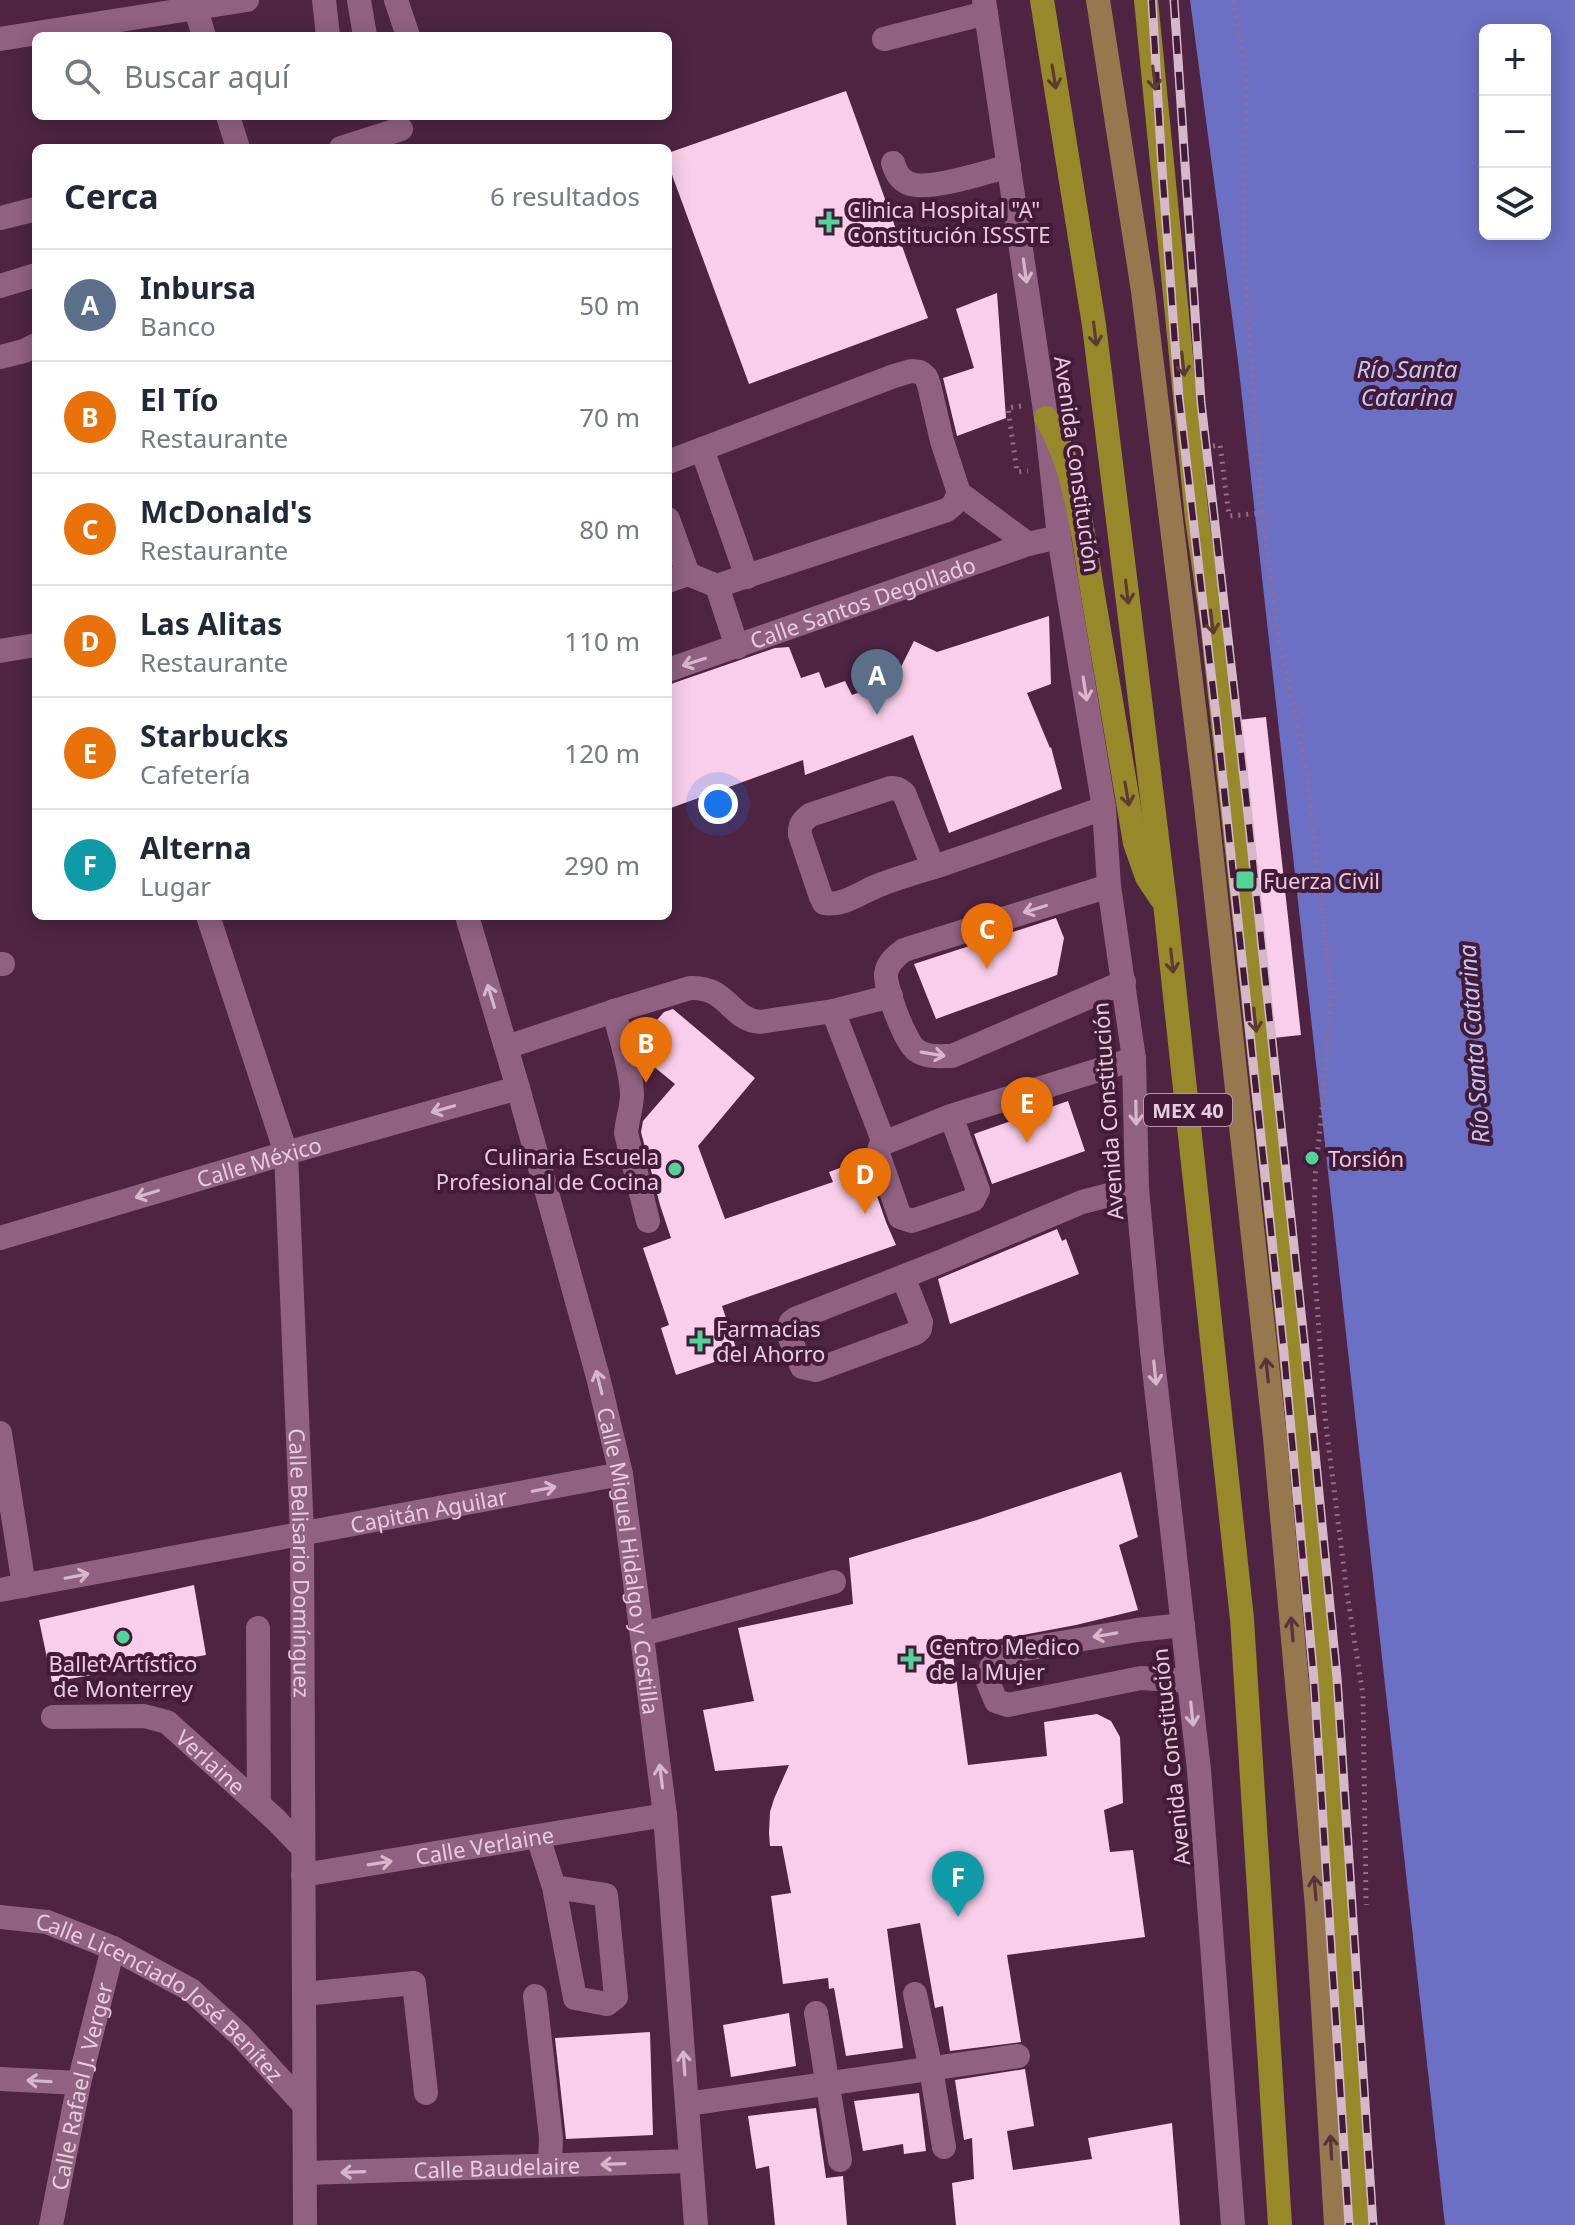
<!DOCTYPE html>
<html lang="es">
<head>
<meta charset="utf-8">
<style>
	:root { --surface:#fff; --page:#f2f2f3; --text:#1f2937; --muted:#747a83; --line:#e0e1e3; --accent:#0f766e }
	body { margin:0; font-family:"Noto Sans",sans-serif; background:var(--page); color:var(--text) }
	.controls { position:absolute; right:24px; top:24px; display:grid; overflow:hidden; border-radius:12px; box-shadow:0 4px 20px #0003 }
	.controls button { width:72px; height:72px; display:grid; place-items:center; padding:0; border:0; border-bottom:2px solid var(--line); background:var(--surface); color:var(--text); font:40px sans-serif }
	.you { position:absolute; left:718px; top:804px; width:28px; height:28px; margin:-20px; border:6px solid #fff; border-radius:50%; background:#1a73e8; box-shadow:0 0 0 12px #1a73e833 }
	.badge { display:grid; place-items:center; width:52px; height:52px; border-radius:50%; background:var(--accent); color:#fff; font-size:26px; font-weight:700 }
	.pin { position:absolute; translate:-50% -66px; filter:drop-shadow(0 2px 4px #0008) }
	.pin::after { content:''; position:absolute; top:42px; width:28px; height:24px; background:inherit; clip-path:polygon(0 0,100% 0,50% 100%) }
	.list { margin:0; padding:0; list-style:none }
	h2 { display:flex; justify-content:space-between; align-items:center; height:104px; margin:0; padding:0 32px; font-size:34px }
	h2 small { font-size:26px; font-weight:400; color:var(--muted) }
	.list li { display:grid; grid-template-columns:52px 1fr auto; gap:24px; align-items:center; box-sizing:border-box; height:112px; padding:0 32px; border-top:2px solid var(--line) }
	.list b { display:block; font-size:30px; white-space:nowrap }
	.list p { margin:0; font-size:26px; white-space:nowrap; color:var(--muted) }
	.list em { font-size:26px; font-style:normal; color:var(--muted) }
	.icon { flex:none; width:44px; height:44px; fill:none; stroke:currentColor; stroke-width:2; stroke-linecap:round; stroke-linejoin:round }
	.map { position:relative; flex:none; width:1575px; height:2225px; overflow:hidden }
	.search { position:absolute; background:var(--surface); box-shadow:0 4px 20px #0003; left:32px; top:32px; width:640px; height:88px; display:flex; align-items:center; gap:20px; box-sizing:border-box; padding:0 28px; border-radius:12px; color:var(--muted); font-size:30px }
	.panel { position:absolute; background:var(--surface); box-shadow:0 4px 20px #0003; left:32px; top:144px; width:640px; height:776px; border-radius:12px }
	.map>svg:first-child { display:block }
	.water { fill:#6c70c4; fill-rule:evenodd }
	.building { fill:#f9ceea }
	.lines { fill:none; stroke-linecap:round; stroke-linejoin:round }
	.path { stroke:#926e87; stroke-width:5; stroke-dasharray:2 6; stroke-linecap:butt }
	.minor { stroke:#916181; stroke-width:24 }
	.major { stroke:#95784d; stroke-width:24 }
	.highway { stroke:#97882a; stroke-width:24 }
	.rail-casing { stroke:#d5b9cb; stroke-width:9 }
	.rail { stroke:#431a37; stroke-width:6; stroke-dasharray:18; stroke-linecap:butt }
	.oneway { stroke:#5c3b33 }
	.oneway2 { stroke:#d6b7cb }
	.oneway3 { stroke:#58323c }
	.poi-dot { fill:#52d397; stroke:#431a37; stroke-width:3 }
	.labels { text-anchor:middle; dominant-baseline:central; stroke-width:8; stroke-linejoin:round; paint-order:stroke }
	.shield { fill:#431a37; stroke:#b697ab; stroke-width:2 }
	.shield-label { font-size:20px; font-weight:bold; fill:#e7ccdd }
	.poi-label { font-size:22px; fill:#e7ccdd; stroke:#431a37; text-anchor:start }
	.street-label { font-size:22px; fill:#e7ccdd; stroke:#431a37 }
	.water-label { font-size:24px; font-style:italic; fill:#c1c6f3; stroke:#431a37 }
</style>
</head>
<body>
<div class="map">
<svg width="1575" height="2225" viewBox="0 0 1575 2225">
	<rect width="100%" height="100%" fill="#4e2442"/>
	<!-- water -->
	<path class="water" d="M1190,0H1575V2225H1445L1238,361ZM1485,30H1545V234H1485Z"/>
	<!-- building -->
	<g class="building">
		<path d="M846,91L928,318L749,384L668,164V153Z"/>
		<path d="M997,293L1006,418L957,436L943,378L974,368L956,309Z"/>
		<path d="M1049,616L1051,684L1027,693L1050,748L1051,747L1062,789L949,833L913,735L805,775L803,760L668,809V685L775,648L789,647L801,678L819,672L825,688L845,681L852,695L895,679L914,641L937,652Z"/>
		<path d="M1266,717L1301,1035L1273,1038L1238,720Z"/>
		<path d="M1056,918L1064,938L1057,975L936,1019L914,964Z"/>
		<path d="M673,1009L755,1078L698,1146L725,1219L833,1182L829,1172L864,1159L886,1222L896,1245L722,1306L738,1354L676,1375L661,1328L669,1325L643,1248L671,1238L660,1205L641,1132L643,1121L675,1084L641,1056L638,1042L664,1012Z"/>
		<path d="M1068,1101L1085,1151L992,1184L974,1134Z"/>
		<path d="M1057,1229L1062,1241L1066,1239L1079,1274L950,1324L938,1279Z"/>
		<path d="M1121,1472L1138,1537L1119,1545L1138,1610L1076,1625L952,1648L968,1765L1047,1756L1044,1722L1097,1714L1111,1721L1120,1737L1123,1803L1104,1810L1110,1852L1133,1850L1145,1937L1007,1955L1021,2042L950,2051L943,2006L935,2008L920,1923L887,1929L903,2048L846,2056L834,1988L829,1989L828,1978L783,1984L771,1896L791,1893L782,1846H770L769,1833L770,1812L774,1799L789,1765L715,1771L703,1710L754,1701L738,1628L853,1604L849,1558L977,1520Z"/>
		<path d="M194,1585L206,1655L52,1682L39,1620Z"/>
		<path d="M789,2013L796,2066L731,2077L723,2025Z"/>
		<path d="M650,2032L653,2135L566,2139L555,2038Z"/>
		<path d="M1025,2069L1034,2126L1007,2131L1013,2170L1092,2159L1088,2138L1172,2123L1180,2225H956L952,2183L974,2179L972,2138L964,2140L955,2080Z"/>
		<path d="M919,2093L926,2151L904,2154L903,2144L863,2151L854,2101Z"/>
		<path d="M816,2108L826,2178L843,2176L847,2225H775L769,2166L756,2169L748,2116Z"/>
	</g>
	<g class="lines">
		<!-- path -->
		<g class="path">
			<path d="M1233,0L1246,74L1244,261L1262,513"/>
			<path d="M1021,406L1008,408L1017,472L1028,471"/>
			<path d="M1213,446L1220,445L1229,516L1262,513L1278,633L1307,774L1331,993L1324,1090L1315,1177L1314,1261L1325,1417L1347,1593L1363,1695L1366,1905"/>
		</g>
		<!-- minor -->
		<g class="minor">
			<path d="M193,0L204,36"/>
			<path d="M324,0L328,36"/>
			<path d="M359,0L365,36"/>
			<path d="M396,0L408,36"/>
			<path d="M984,0L1046,418L1059,537L1104,808L1109,886L1134,1059L1137,1188L1152,1351L1199,1770L1233,2225"/>
			<path d="M0,39L247,0"/>
			<path d="M884,39L986,13"/>
			<path d="M228,116L238,148"/>
			<path d="M341,148L401,129"/>
			<path d="M893,163C896,172 899,179 908,183C926,192 988,172 1009,166"/>
			<path d="M0,218L36,209"/>
			<path d="M0,286L36,275"/>
			<path d="M0,357L24,351L36,345"/>
			<path d="M702,449L747,577"/>
			<path d="M668,462L894,376L911,371L920,372L926,377L929,385L942,441L959,493L954,504L947,510L717,586L688,574L668,581"/>
			<path d="M959,493L1028,544"/>
			<path d="M668,519L688,574"/>
			<path d="M717,586L737,647"/>
			<path d="M0,651L36,645"/>
			<path id="s1" d="M668,670L1028,544L1059,537"/>
			<path d="M933,867L904,793L898,789L891,788L810,815C803,821 799,824 800,835L821,897L824,903C844,907 864,890 882,884C903,876 925,870 946,863C999,845 1052,826 1104,808"/>
			<path d="M1109,886L904,950C896,956 887,963 886,974C885,988 905,1042 916,1050C927,1058 940,1056 952,1056L1124,982"/>
			<path id="s2" d="M208,916L286,1153L302,1534L305,2225"/>
			<path id="s3" d="M467,916L518,1088L598,1377L621,1474L665,1815L696,2225"/>
			<path d="M0,964H3"/>
			<path d="M614,1011C620,1038 631,1067 632,1094C632,1108 627,1120 626,1133L648,1221"/>
			<path d="M833,1011L891,996"/>
			<path d="M507,1047L614,1011L690,988C728,986 730,1020 760,1022L833,1011L884,1143"/>
			<path d="M951,1116L978,1190L973,1200L912,1221L900,1217L878,1154L880,1147L884,1143L951,1116L1134,1059"/>
			<path id="s4" d="M0,1238L286,1153L518,1088"/>
			<path d="M903,1277L921,1322L920,1329L916,1333L816,1370L802,1367L787,1331L791,1322L795,1319L940,1262L1082,1202L1137,1188"/>
			<path d="M0,1433L24,1586"/>
			<path id="s5" d="M0,1590L621,1474"/>
			<path d="M1183,1625L1137,1630L1019,1650L999,1660L991,1667L988,1682L996,1701L1008,1705L1141,1678L1189,1681"/>
			<path d="M258,1628L259,1804"/>
			<path d="M643,1634L834,1582"/>
			<path id="s6" d="M53,1717L144,1716L167,1722L275,1819L303,1848"/>
			<path d="M538,1837L554,1887L575,1998L607,2004L616,1997L606,1895L554,1887"/>
			<path id="s7" d="M303,1875L665,1815"/>
			<path id="s8" d="M0,1917L47,1922L113,1948L191,1990L240,2035L304,2105"/>
			<path d="M304,1994L414,1983L426,2093"/>
			<path d="M915,1994L931,2069L944,2147"/>
			<path d="M535,1996L551,2138L550,2165"/>
			<path d="M816,2013L840,2160"/>
			<path d="M0,2079L79,2083"/>
			<path d="M687,2104L1018,2056"/>
			<path id="s9" d="M305,2173L691,2161"/>
			<path id="s10" d="M51,2225L79,2083L113,1948"/>
		</g>
		<!-- major -->
		<path class="major" d="M1098,0L1143,291L1206,805L1275,1438L1317,1907L1336,2225"/>
		<!-- highway -->
		<g class="highway">
			<path d="M1042,0L1094,325L1165,903L1242,1619L1280,2225"/>
			<path d="M1146,0L1197,519L1212,622C1270,1156 1334,1689 1358,2225"/>
			<path d="M1046,418C1077,469 1084,542 1094,601C1108,682 1122,763 1135,843L1147,877L1161,898"/>
		</g>
		<defs>
			<g id="rail">
				<path d="M1152,0L1162,168L1179,398L1217,724L1284,1353L1314,1680L1349,2225"/>
				<path d="M1174,0L1201,402L1246,796L1305,1350L1337,1678L1373,2225"/>
			</g>
		</defs>
		<!-- rail casing -->
		<use href="#rail" class="rail-casing"/>
		<!-- rail -->
		<use href="#rail" class="rail"/>
	</g>
	<!-- one-way arrows -->
	<defs><path id="oneway-shaft" d="M-6 0H5M1.5-3L5.5 0L1.5 3" fill="none" stroke-width="1.6" stroke-linecap="round" stroke-linejoin="round" transform="scale(2)"/></defs>
	<g class="oneway">
		<use href="#oneway-shaft" transform="translate(1054 77) rotate(81)"/>
		<use href="#oneway-shaft" transform="translate(1154 78) rotate(84)"/>
		<use href="#oneway-shaft" transform="translate(1095 334) rotate(83)"/>
		<use href="#oneway-shaft" transform="translate(1183 364) rotate(84)"/>
		<use href="#oneway-shaft" transform="translate(1127 592) rotate(83)"/>
		<use href="#oneway-shaft" transform="translate(1212 622) rotate(83)"/>
		<use href="#oneway-shaft" transform="translate(1127 794) rotate(80)"/>
		<use href="#oneway-shaft" transform="translate(1172 961) rotate(84)"/>
		<use href="#oneway-shaft" transform="translate(1255 1020) rotate(84)"/>
	</g>
	<g class="oneway2">
		<use href="#oneway-shaft" transform="translate(1025 271) rotate(82)"/>
		<use href="#oneway-shaft" transform="translate(694 662) rotate(162)"/>
		<use href="#oneway-shaft" transform="translate(1085 689) rotate(81)"/>
		<use href="#oneway-shaft" transform="translate(1035 909) rotate(163)"/>
		<use href="#oneway-shaft" transform="translate(491 996) rotate(-107)"/>
		<use href="#oneway-shaft" transform="translate(933 1054) rotate(9)"/>
		<use href="#oneway-shaft" transform="translate(443 1109) rotate(164)"/>
		<use href="#oneway-shaft" transform="translate(1136 1113) rotate(89)"/>
		<use href="#oneway-shaft" transform="translate(147 1194) rotate(163)"/>
		<use href="#oneway-shaft" transform="translate(1155 1373) rotate(84)"/>
		<use href="#oneway-shaft" transform="translate(599 1382) rotate(-104)"/>
		<use href="#oneway-shaft" transform="translate(544 1489) rotate(-11)"/>
		<use href="#oneway-shaft" transform="translate(77 1576) rotate(-11)"/>
		<use href="#oneway-shaft" transform="translate(1105 1635) rotate(170)"/>
		<use href="#oneway-shaft" transform="translate(1192 1714) rotate(84)"/>
		<use href="#oneway-shaft" transform="translate(661 1776) rotate(-97)"/>
		<use href="#oneway-shaft" transform="translate(380 1863) rotate(-9)"/>
		<use href="#oneway-shaft" transform="translate(684 2063) rotate(-94)"/>
		<use href="#oneway-shaft" transform="translate(39 2081) rotate(-177)"/>
		<use href="#oneway-shaft" transform="translate(613 2164) rotate(178)"/>
		<use href="#oneway-shaft" transform="translate(353 2172) rotate(178)"/>
	</g>
	<g class="oneway3">
		<use href="#oneway-shaft" transform="translate(1267 1370) rotate(-96)"/>
		<use href="#oneway-shaft" transform="translate(1292 1629) rotate(-95)"/>
		<use href="#oneway-shaft" transform="translate(1315 1888) rotate(-95)"/>
		<use href="#oneway-shaft" transform="translate(1331 2147) rotate(-93)"/>
	</g>
	<!-- markers -->
	<g class="poi-dot">
		<path d="M825 210h8v8h8v8h-8v8h-8v-8h-8v-8h8z"/>
		<rect x="1235" y="870" width="20" height="20" rx="4"/>
		<circle cx="1312" cy="1158" r="8"/>
		<circle cx="675" cy="1169" r="8"/>
		<path d="M696 1329h8v8h8v8h-8v8h-8v-8h-8v-8h8z"/>
		<circle cx="123" cy="1637" r="8"/>
		<path d="M907 1647h8v8h8v8h-8v8h-8v-8h-8v-8h8z"/>
	</g>
	<g class="labels">
		<!-- shield labels -->
		<rect class="shield" x="1144" y="1094" width="88" height="32" rx="6"/>
		<g class="shield-label">
			<text x="1188" y="1110">MEX 40</text>
		</g>
		<!-- poi labels -->
		<g class="poi-label">
			<text x="847" y="209">Clinica Hospital "A"<tspan x="847" dy="25">Constitución ISSSTE</tspan></text>
			<text x="1263" y="880">Fuerza Civil</text>
			<text x="659" y="1156" text-anchor="end">Culinaria Escuela<tspan x="659" dy="25">Profesional de Cocina</tspan></text>
			<text x="1328" y="1158">Torsión</text>
			<text x="716" y="1328">Farmacias<tspan x="716" dy="25">del Ahorro</tspan></text>
			<text x="929" y="1646">Centro Medico<tspan x="929" dy="25">de la Mujer</tspan></text>
			<text x="123" y="1663" text-anchor="middle">Ballet Artístico<tspan x="123" dy="25">de Monterrey</tspan></text>
		</g>
		<!-- street labels -->
		<g class="street-label">
			<text transform="translate(1078 464) rotate(82)">Avenida Constitución</text>
			<text stroke="none"><textPath href="#s1" startOffset="206">Calle Santos Degollado</textPath></text>
			<text transform="translate(1107 1111) rotate(-94)">Avenida Constitución</text>
			<text stroke="none"><textPath href="#s4" startOffset="270">Calle México</textPath></text>
			<text stroke="none"><textPath href="#s5" startOffset="436">Capitán Aguilar</textPath></text>
			<text stroke="none"><textPath href="#s3" startOffset="666">Calle Miguel Hidalgo y Costilla</textPath></text>
			<text stroke="none"><textPath href="#s2" startOffset="660">Calle Belisario Domínguez</textPath></text>
			<text transform="translate(1170 1757) rotate(-96)">Avenida Constitución</text>
			<text stroke="none"><textPath href="#s6" startOffset="174">Verlaine</textPath></text>
			<text stroke="none"><textPath href="#s7" startOffset="184">Calle Verlaine</textPath></text>
			<text stroke="none"><textPath href="#s8" startOffset="184">Calle Licenciado José Benítez</textPath></text>
			<text stroke="none"><textPath href="#s10" startOffset="142">Calle Rafael J. Verger</textPath></text>
			<text stroke="none"><textPath href="#s9" startOffset="192">Calle Baudelaire</textPath></text>
		</g>
		<!-- water labels -->
		<g class="water-label">
			<text x="1407" y="368">Río Santa<tspan x="1407" dy="28">Catarina</tspan></text>
			<text transform="translate(1473 1044) rotate(-94)">Río Santa Catarina</text>
		</g>
	</g>
</svg>
<div class="controls">
<button>+</button>
<button>−</button>
<button><svg class="icon" aria-label="layers" viewBox="0 0 24 24"><path d="M12 4l9 5-9 5-9-5zM3 14l9 5 9-5"/></svg></button>
</div>
<div class="you"></div>
<div class="pin badge" style="left:877px;top:715px;background:#5c6f8a">A</div>
<div class="pin badge" style="left:646px;top:1083px;background:#e8710a">B</div>
<div class="pin badge" style="left:987px;top:969px;background:#e8710a">C</div>
<div class="pin badge" style="left:865px;top:1214px;background:#e8710a">D</div>
<div class="pin badge" style="left:1027px;top:1143px;background:#e8710a">E</div>
<div class="pin badge" style="left:958px;top:1917px;background:#0f9aa8">F</div>
<div class="search"><svg class="icon" aria-label="search" viewBox="0 0 24 24"><circle cx="10" cy="10" r="6"/><path d="M15 15l6 6"/></svg>Buscar aquí</div>
<section class="panel">
<h2>Cerca<small>6 resultados</small></h2>
<ul class="list">
<li><span class="badge" style="background:#5c6f8a">A</span><div><b>Inbursa</b><p>Banco</p></div><em>50 m</em></li>
<li><span class="badge" style="background:#e8710a">B</span><div><b>El Tío</b><p>Restaurante</p></div><em>70 m</em></li>
<li><span class="badge" style="background:#e8710a">C</span><div><b>McDonald's</b><p>Restaurante</p></div><em>80 m</em></li>
<li><span class="badge" style="background:#e8710a">D</span><div><b>Las Alitas</b><p>Restaurante</p></div><em>110 m</em></li>
<li><span class="badge" style="background:#e8710a">E</span><div><b>Starbucks</b><p>Cafetería</p></div><em>120 m</em></li>
<li><span class="badge" style="background:#0f9aa8">F</span><div><b>Alterna</b><p>Lugar</p></div><em>290 m</em></li>
</ul>
</section>
</div>
</body>
</html>
